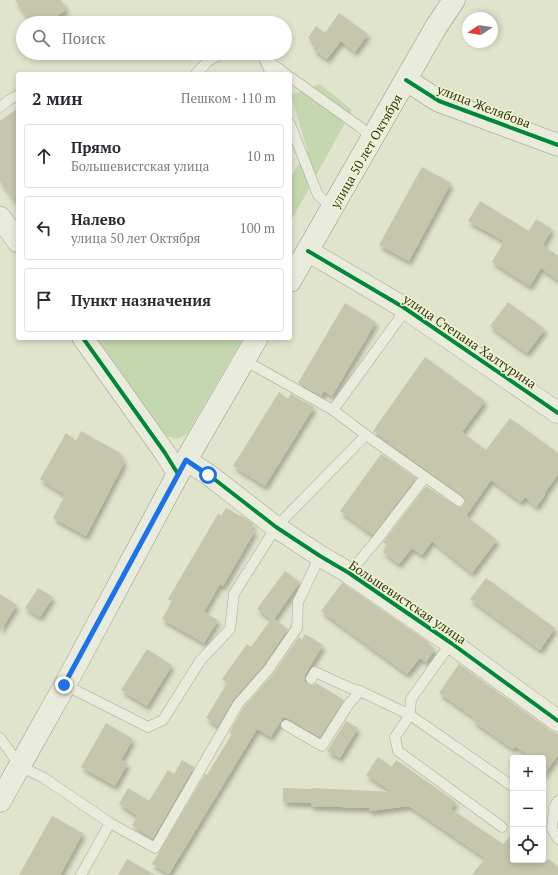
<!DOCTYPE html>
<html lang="ru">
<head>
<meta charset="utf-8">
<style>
	:root { --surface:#fff; --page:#f2f2f3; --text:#2b2b33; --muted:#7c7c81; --line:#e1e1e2 }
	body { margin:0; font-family:"PT Serif",serif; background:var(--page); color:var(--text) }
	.controls { position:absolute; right:12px; bottom:12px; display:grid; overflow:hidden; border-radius:4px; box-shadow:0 2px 6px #0003 }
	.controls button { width:36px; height:36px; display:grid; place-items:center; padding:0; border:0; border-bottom:1px solid var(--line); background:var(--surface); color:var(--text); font:20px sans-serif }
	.compass { position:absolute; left:462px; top:12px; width:36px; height:36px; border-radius:50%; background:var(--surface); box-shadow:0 2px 6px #0003; rotate:258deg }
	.stop { position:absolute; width:12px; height:12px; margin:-9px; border:3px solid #1a73e8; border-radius:50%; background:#fff }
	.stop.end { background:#1a73e8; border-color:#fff; box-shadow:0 1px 4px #0008 }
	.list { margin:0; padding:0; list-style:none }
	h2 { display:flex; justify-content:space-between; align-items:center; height:52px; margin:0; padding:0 16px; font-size:17px }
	h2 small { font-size:13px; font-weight:400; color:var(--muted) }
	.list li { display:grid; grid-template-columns:26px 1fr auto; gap:12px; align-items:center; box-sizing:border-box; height:64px; margin:0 8px 8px; padding:0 8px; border:1px solid var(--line); border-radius:4px }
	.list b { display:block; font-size:15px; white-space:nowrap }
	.list p { margin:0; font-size:13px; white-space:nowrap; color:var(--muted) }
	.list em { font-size:13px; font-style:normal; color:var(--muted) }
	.icon { flex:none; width:22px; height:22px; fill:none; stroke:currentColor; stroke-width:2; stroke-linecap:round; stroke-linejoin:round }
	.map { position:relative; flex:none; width:558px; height:875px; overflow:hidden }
	.search { position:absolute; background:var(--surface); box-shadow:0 2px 6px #0003; left:16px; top:16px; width:276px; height:44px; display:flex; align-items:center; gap:10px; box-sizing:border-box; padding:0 14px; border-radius:22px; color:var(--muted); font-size:15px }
	.panel { position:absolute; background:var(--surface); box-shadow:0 2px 6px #0003; left:16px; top:72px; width:276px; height:268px; border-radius:4px }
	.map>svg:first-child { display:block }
	.green { fill:#c4d7ae }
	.building { fill:#c6c6ac; filter:url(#shadow) }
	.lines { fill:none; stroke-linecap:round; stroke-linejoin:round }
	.lane-casing { stroke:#a7a995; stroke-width:11 }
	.street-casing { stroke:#a7a995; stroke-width:22 }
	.secondary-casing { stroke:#979885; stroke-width:23 }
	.lane { stroke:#e9ecdd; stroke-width:10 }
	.street { stroke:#e9ecdd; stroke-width:21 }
	.secondary { stroke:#e9ecdd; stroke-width:22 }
	.cycleway-casing { stroke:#f0f6d1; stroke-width:6 }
	.cycleway { stroke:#00873e; stroke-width:4 }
	.route { stroke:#1a73e8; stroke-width:5 }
	.labels { text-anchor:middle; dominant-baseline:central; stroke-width:3; stroke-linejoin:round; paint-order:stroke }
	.street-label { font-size:13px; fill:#37361d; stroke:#f0f6d1 }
</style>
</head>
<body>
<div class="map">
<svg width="558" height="875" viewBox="0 0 558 875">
	<defs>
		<filter id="shadow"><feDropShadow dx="2.5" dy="4.5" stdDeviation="2" flood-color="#0004"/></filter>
	</defs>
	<rect width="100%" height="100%" fill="#e0e4cc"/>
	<!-- green -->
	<g class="green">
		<path d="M320,84L352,110L290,223V178L307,150L291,95Z"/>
		<path d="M97,338H243L187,434L177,439L167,436L155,421Z"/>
	</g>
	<!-- building -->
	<g class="building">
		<path d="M15,0H61L67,9L57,16L61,23H31Z"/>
		<path d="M339,13L368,34L355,52L341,41L327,59L313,49L316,44L308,38L316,26L325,33Z"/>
		<path d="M18,108V206L0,181V121Z"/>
		<path d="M422,167L451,183L409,261L379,245Z"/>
		<path d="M480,201L529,231L536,219L552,229L543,245L558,256V280L541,268L530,286L492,262L504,241L468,221Z"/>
		<path d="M508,302L545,329L527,353L490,326Z"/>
		<path d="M345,303L376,322L332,396L324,391L321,396L298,383Z"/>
		<path d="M425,357L485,401L462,432L486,450L510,418L558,453V474L544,494L545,495L536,507L525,497L521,502L491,480L466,516L497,540L472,573L432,541L422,555L412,548L399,564L383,552L387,545L383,542L426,486L456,506L459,507H462L465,502V499L463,496L389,443L390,442L373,431Z"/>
		<path d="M279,392L288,399L291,394L314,407L265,486L233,466Z"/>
		<path d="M81,431L120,453L124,463L86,536L53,518L65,495L40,479L66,433L76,441Z"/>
		<path d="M381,454L416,478L373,535L340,511Z"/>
		<path d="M226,508L240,516L241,515L254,525L251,529L255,531L223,586L220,584L204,612L218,620L204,643L162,619L172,601L168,599L218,514L221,516Z"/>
		<path d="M285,571L300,582L274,619L288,629L263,666L233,700L218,726L206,718L227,683L222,679L247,644L251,647L271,619L257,609Z"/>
		<path d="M486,578L555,628L540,650L470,599Z"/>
		<path d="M343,583L430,643L429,644L435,649L426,662L420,658L407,674L321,611L342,583Z"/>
		<path d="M38,588L53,597L40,617L25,608Z"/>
		<path d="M0,594L17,605L0,631Z"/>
		<path d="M305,634L323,645L304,676L305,677V682L307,684L311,685H314L316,683L344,700L320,737L289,719L283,717L271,737L257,729L169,874L152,864L205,774L207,775L232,734L229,733L243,708L273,674L299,637L302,640Z"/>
		<path d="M147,649L172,665L147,706L121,690Z"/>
		<path d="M459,664L551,731L558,734V755L543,776V758H532L515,746L513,749L473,721L475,718L439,693Z"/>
		<path d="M346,721L358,728L340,758L327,751Z"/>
		<path d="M106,723L133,739L121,760L128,763L115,786L81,767Z"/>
		<path d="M378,757L392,767L396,760L456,802L451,809L503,844L513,833V860H550L558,867V875H472L485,858L409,806L370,811L369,808L311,806V803L283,802V788L312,789V788L393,792L366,775Z"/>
		<path d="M182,760L194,767L153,838L132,825L138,816L119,804L128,788L149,801L168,770L174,774Z"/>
		<path d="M52,816L83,833L60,875H19Z"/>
		<path d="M127,859L155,875H118Z"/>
	</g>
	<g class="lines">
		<defs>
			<g id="lane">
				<path d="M264,58L286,74"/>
				<path d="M264,58L271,74"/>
				<path d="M196,74L207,62L222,53"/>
				<path d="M290,77L360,127L373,139"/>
				<path d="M0,107L9,100L18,95"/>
				<path d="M290,124L318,195L332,208"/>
				<path d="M403,307L399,319L333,410L366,435L459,501"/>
				<path d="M244,360L333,410"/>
				<path d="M349,573L376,541L425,477"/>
				<path d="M451,643L411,699L410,715L395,737L398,751L502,827"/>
				<path d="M311,679L315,672L350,688L360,691L410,715L512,786"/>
				<path d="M65,685L148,727L163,720L200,661L230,629L234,594L276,527L366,435"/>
				<path d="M286,725L322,746L348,705L360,691"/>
				<path d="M0,738L20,766L44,778L110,823L155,848L238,704L268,670L297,628L298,602L320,556"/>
				<path d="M558,801L554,807L552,829L558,839"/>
				<path d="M81,875L110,823"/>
			</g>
			<g id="street">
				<path d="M0,217L18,242"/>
				<path d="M308,251L403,307L558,413"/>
				<path d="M83,338L165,453L178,474"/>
				<path d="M186,460L209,475L276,527L320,556L349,573L451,643L558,721"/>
			</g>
			<g id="secondary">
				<path d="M406,80L439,101L558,145"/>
				<path d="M290,281L436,27L454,0"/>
				<path d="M0,801L65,685L178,474L257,338"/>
			</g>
		</defs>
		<!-- lane casing -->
		<use href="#lane" class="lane-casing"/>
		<!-- street casing -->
		<use href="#street" class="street-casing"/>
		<!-- secondary casing -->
		<use href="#secondary" class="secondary-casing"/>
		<!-- lane -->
		<use href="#lane" class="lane"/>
		<!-- street -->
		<use href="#street" class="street"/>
		<!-- secondary -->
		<use href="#secondary" class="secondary"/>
		<defs>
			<g id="cycleway">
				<path d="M406,80L439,101L558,145"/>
				<path d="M308,251L403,307L558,413"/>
				<path d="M83,338L165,453L178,474"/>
				<path d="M186,460L209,475L276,527L320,556L349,573L451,643L558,721"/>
			</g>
		</defs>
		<!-- cycleway casing -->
		<use href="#cycleway" class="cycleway-casing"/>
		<!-- cycleway -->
		<use href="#cycleway" class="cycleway"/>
	</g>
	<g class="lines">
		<!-- route -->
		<path class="route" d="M64,685L186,460L208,475"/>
	</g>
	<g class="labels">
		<!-- street labels -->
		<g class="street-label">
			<text transform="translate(484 106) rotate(21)">улица Желябова</text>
			<text transform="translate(366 151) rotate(-60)">улица 50 лет Октября</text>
			<text transform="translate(470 341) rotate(34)">улица Степана Халтурина</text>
			<text transform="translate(408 602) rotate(34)">Большевистская улица</text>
		</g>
	</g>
</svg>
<div class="controls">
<button>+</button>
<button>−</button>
<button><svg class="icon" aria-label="locate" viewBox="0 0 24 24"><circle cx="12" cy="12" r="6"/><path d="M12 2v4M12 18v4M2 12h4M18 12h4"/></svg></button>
</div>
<svg class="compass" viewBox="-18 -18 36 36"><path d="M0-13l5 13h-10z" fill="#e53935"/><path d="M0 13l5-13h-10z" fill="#7c7c81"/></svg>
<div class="stop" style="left:208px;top:475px"></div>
<div class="stop end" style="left:64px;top:685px"></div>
<div class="search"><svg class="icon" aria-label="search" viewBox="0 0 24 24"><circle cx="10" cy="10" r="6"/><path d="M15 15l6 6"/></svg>Поиск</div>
<section class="panel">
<h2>2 мин<small>Пешком · 110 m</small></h2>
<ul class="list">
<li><svg class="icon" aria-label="ahead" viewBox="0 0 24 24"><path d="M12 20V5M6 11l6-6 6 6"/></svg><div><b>Прямо</b><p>Большевистская улица</p></div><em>10 m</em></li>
<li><svg class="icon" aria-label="left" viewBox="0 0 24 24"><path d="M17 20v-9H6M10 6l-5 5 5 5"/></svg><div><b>Налево</b><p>улица 50 лет Октября</p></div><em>100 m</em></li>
<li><svg class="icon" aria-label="arrive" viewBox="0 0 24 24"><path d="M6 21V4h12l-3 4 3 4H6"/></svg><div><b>Пункт назначения</b></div></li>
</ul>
</section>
</div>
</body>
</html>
